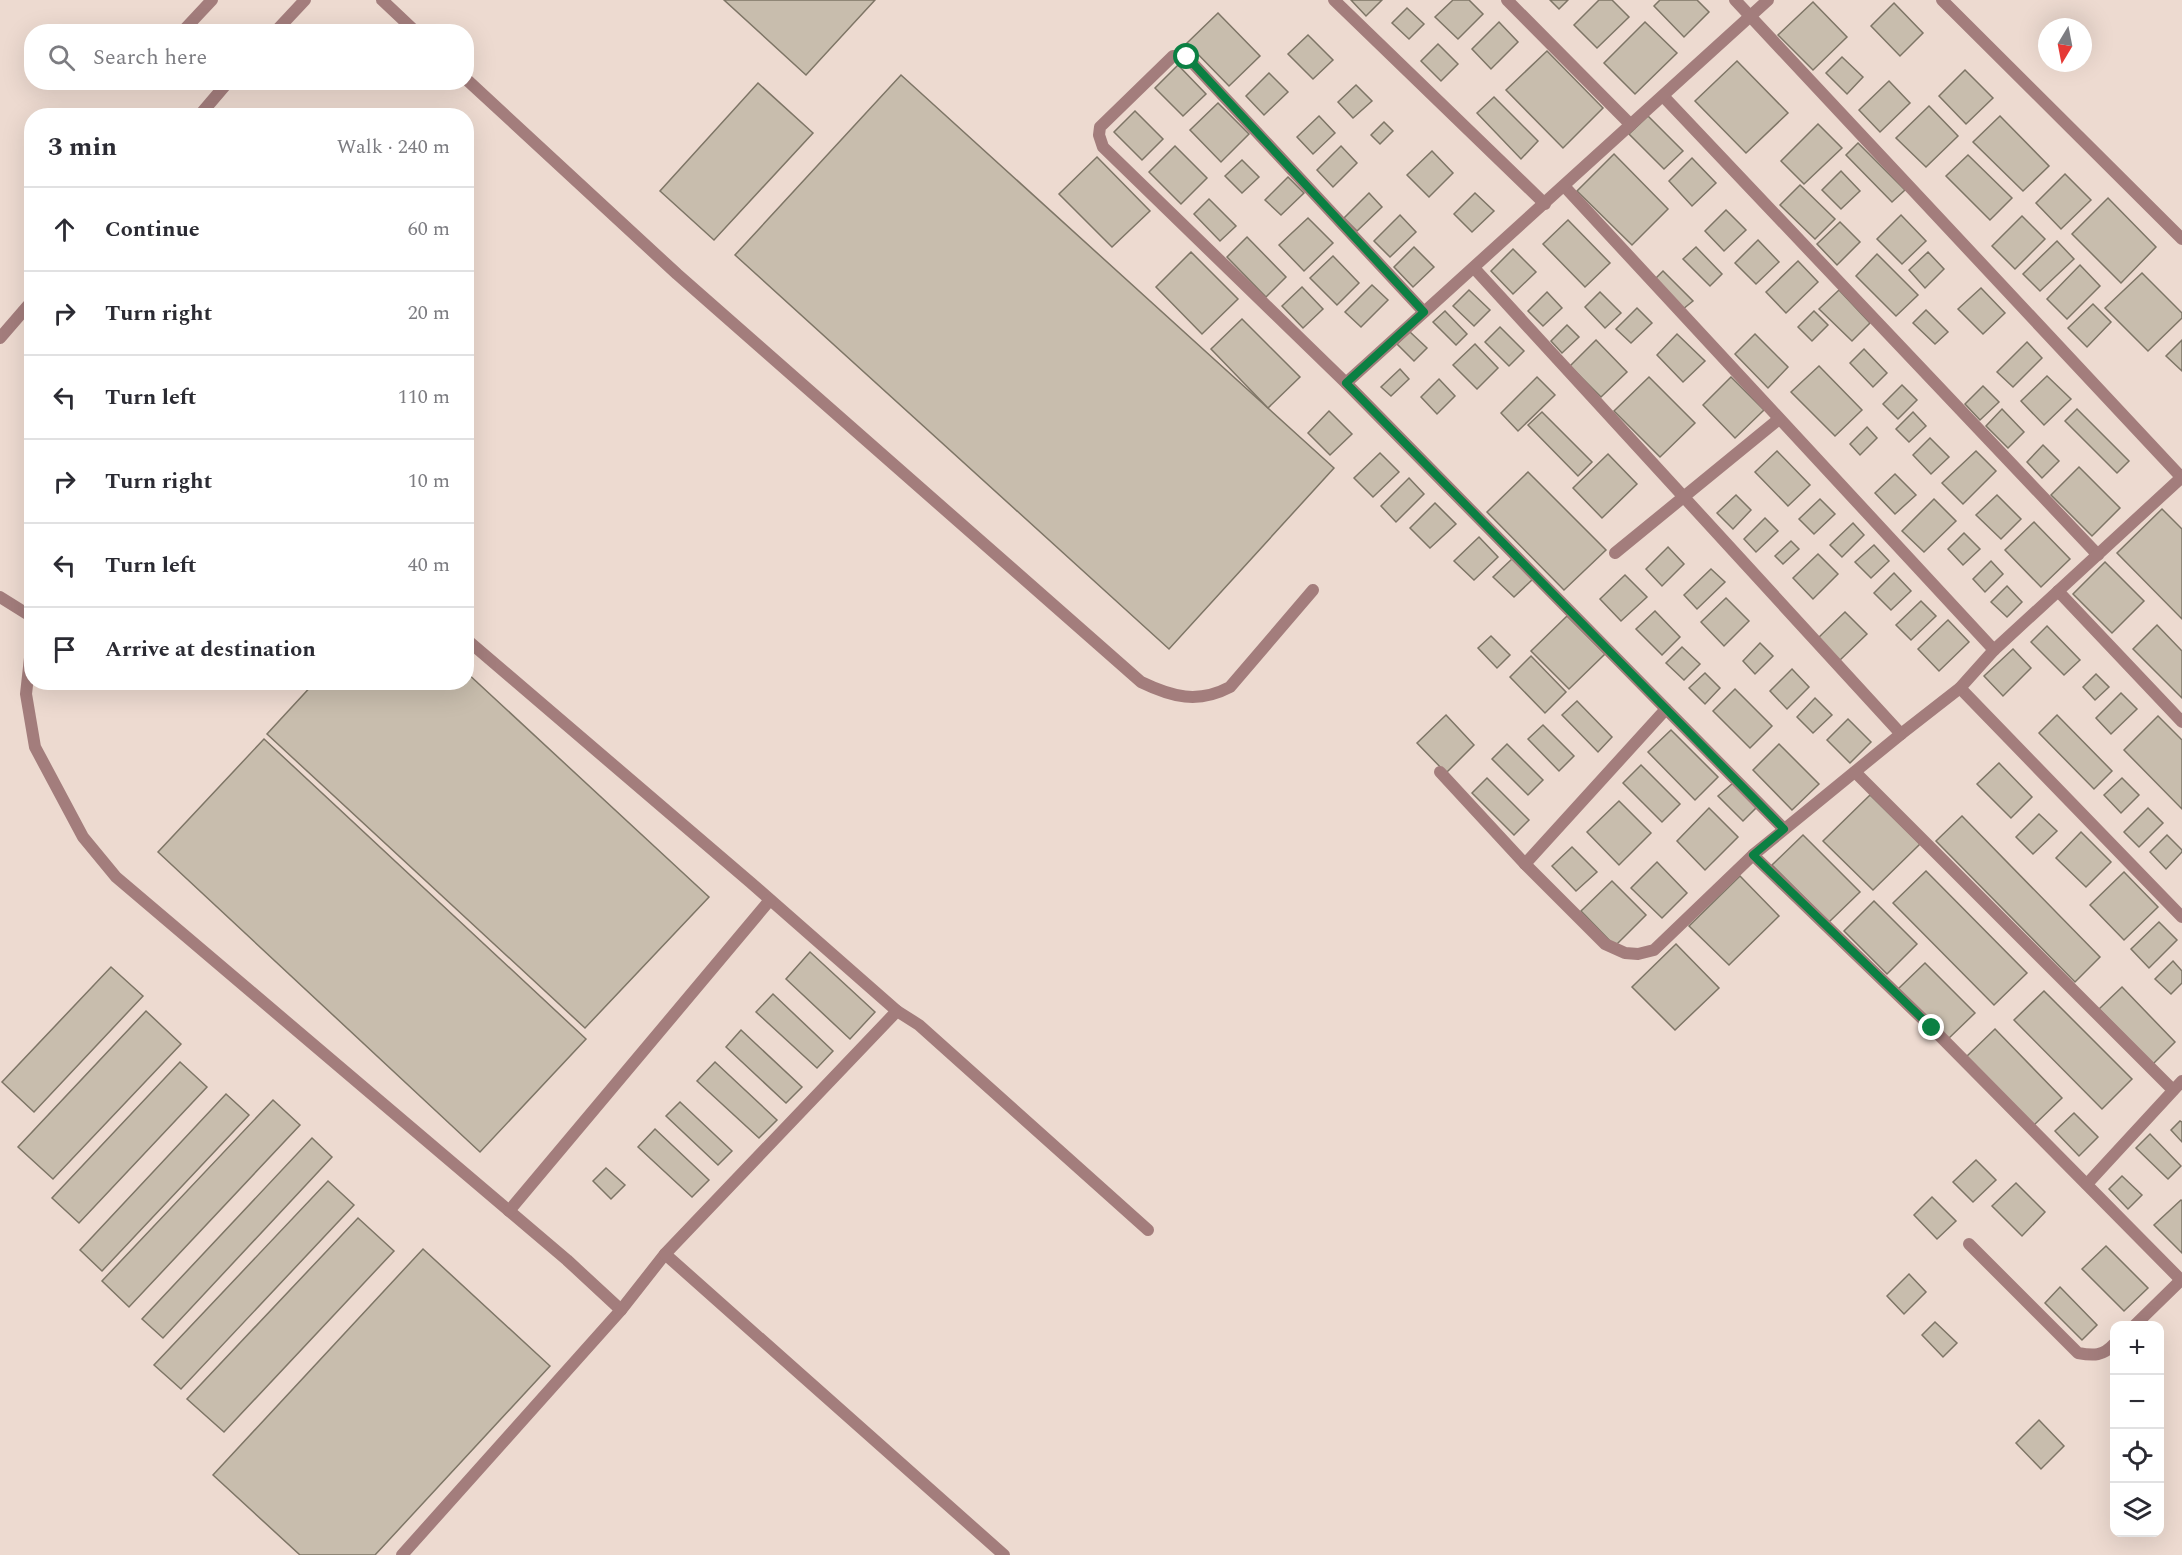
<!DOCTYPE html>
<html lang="en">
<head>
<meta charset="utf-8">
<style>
	:root { --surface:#fff; --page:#f7f7f7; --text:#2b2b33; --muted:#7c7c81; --line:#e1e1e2 }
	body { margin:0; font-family:Spectral,serif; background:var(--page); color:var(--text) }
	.controls { position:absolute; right:18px; bottom:18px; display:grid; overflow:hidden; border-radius:12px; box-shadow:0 6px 24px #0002 }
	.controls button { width:54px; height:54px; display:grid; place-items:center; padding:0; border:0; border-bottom:2px solid var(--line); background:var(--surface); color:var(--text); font:30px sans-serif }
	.compass { position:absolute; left:2038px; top:18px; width:54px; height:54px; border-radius:50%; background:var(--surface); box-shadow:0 6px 24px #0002; rotate:190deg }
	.stop { position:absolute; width:18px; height:18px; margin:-14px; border:4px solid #0b8043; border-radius:50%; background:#fff }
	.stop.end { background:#0b8043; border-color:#fff; box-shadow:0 2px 6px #0008 }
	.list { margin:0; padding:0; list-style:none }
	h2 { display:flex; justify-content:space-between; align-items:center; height:78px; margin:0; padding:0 24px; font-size:26px }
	h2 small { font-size:20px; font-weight:400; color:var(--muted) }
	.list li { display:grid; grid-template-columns:39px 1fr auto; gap:18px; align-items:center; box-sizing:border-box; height:84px; padding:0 24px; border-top:2px solid var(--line) }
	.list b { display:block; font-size:22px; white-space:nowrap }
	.list em { font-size:20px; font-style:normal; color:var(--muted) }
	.icon { flex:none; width:33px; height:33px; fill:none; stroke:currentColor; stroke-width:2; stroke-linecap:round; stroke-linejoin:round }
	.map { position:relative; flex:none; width:2182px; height:1555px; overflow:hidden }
	.search { position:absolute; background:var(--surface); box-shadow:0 6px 24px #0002; left:24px; top:24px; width:450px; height:66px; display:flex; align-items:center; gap:15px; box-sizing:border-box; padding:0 21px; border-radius:24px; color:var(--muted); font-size:22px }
	.panel { position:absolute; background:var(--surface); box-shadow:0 6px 24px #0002; left:24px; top:108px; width:450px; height:582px; border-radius:24px }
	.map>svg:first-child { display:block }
	.building { fill:#c8bdad; stroke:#7e7566; stroke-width:1.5 }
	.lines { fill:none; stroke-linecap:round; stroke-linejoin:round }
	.service { stroke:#a37d7c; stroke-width:12 }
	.minor { stroke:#a37d7c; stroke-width:12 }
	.tertiary { stroke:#a37d7c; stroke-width:12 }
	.route { stroke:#0b8043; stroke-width:8 }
</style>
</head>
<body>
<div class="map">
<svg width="2182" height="1555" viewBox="0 0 2182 1555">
	<rect width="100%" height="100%" fill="#eddad0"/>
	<!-- building -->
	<g class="building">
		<path d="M724,0H875L806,75Z"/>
		<path d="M1351,0H1382L1366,16Z"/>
		<path d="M1453,0H1469L1483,14L1458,39L1435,17Z"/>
		<path d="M1550,0H1568L1559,9Z"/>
		<path d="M1599,0H1612L1629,17L1597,48L1574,25Z"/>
		<path d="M1660,0H1697L1709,12L1684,37L1654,6Z"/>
		<path d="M1813,2L1847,37L1813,70L1778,35Z"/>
		<path d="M1894,3L1923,33L1900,56L1871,26Z"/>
		<path d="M1407,8L1424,24L1409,39L1392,23Z"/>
		<path d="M1218,13L1260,56L1229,86L1187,43Z"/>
		<path d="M1499,22L1518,42L1491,69L1472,49Z"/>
		<path d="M1645,22L1677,53L1635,94L1604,63Z"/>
		<path d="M1308,35L1333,60L1313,79L1288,54Z"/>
		<path d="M1438,44L1458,64L1441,81L1421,61Z"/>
		<path d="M1547,51L1603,108L1563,148L1506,90Z"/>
		<path d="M1842,57L1863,77L1847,94L1826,73Z"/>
		<path d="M1737,61L1788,113L1746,153L1695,101Z"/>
		<path d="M1178,65L1206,94L1183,116L1155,88Z"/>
		<path d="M1965,70L1993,98L1966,124L1939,96Z"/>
		<path d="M1269,73L1288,92L1264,115L1246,96Z"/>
		<path d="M901,75L1334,468L1169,649L735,255Z"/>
		<path d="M1889,81L1910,103L1880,132L1859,110Z"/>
		<path d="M758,83L813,133L714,240L660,191Z"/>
		<path d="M1356,85L1372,101L1353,118L1338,102Z"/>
		<path d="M1494,97L1538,141L1521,159L1477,113Z"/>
		<path d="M1218,103L1249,134L1221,162L1190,130Z"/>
		<path d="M1929,106L1958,136L1926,167L1896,138Z"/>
		<path d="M1135,111L1163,139L1142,160L1114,132Z"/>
		<path d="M1319,116L1335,133L1313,154L1297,137Z"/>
		<path d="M1648,116L1683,151L1664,169L1629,134Z"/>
		<path d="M2000,116L2049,166L2023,191L1973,142Z"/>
		<path d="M1384,122L1393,131L1380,144L1371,135Z"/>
		<path d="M1818,124L1842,148L1804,184L1781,161Z"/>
		<path d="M1858,143L1905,190L1892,202L1846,155Z"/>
		<path d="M1175,146L1207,178L1181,204L1149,172Z"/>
		<path d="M1341,146L1357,163L1333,187L1317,170Z"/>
		<path d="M1432,151L1453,173L1429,197L1407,175Z"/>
		<path d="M1614,154L1668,209L1632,245L1577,191Z"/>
		<path d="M1968,155L2012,198L1990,220L1946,176Z"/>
		<path d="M1097,157L1150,211L1112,247L1059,194Z"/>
		<path d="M1692,158L1716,183L1692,206L1669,181Z"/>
		<path d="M1242,160L1259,177L1242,193L1225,176Z"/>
		<path d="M1841,171L1860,191L1841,209L1822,190Z"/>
		<path d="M2065,174L2091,200L2061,229L2036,203Z"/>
		<path d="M1288,177L1304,193L1281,215L1265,200Z"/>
		<path d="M1800,185L1835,219L1815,239L1780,205Z"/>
		<path d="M1369,193L1382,207L1357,231L1344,218Z"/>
		<path d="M1475,193L1494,211L1472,232L1454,214Z"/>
		<path d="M2108,198L2156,247L2121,283L2072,234Z"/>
		<path d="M1209,199L1236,226L1220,241L1194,214Z"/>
		<path d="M1726,210L1746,230L1724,251L1705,231Z"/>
		<path d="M1400,215L1416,232L1390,257L1374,241Z"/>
		<path d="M1901,215L1926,241L1902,264L1877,239Z"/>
		<path d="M2022,216L2045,239L2015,269L1992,246Z"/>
		<path d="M1308,218L1333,243L1304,271L1279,245Z"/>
		<path d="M1568,220L1610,263L1585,287L1543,244Z"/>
		<path d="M1840,222L1860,242L1837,265L1817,244Z"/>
		<path d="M1247,237L1286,277L1266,297L1227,257Z"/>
		<path d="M1758,240L1779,262L1756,284L1735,263Z"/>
		<path d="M2057,241L2074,259L2040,291L2023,274Z"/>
		<path d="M1414,247L1434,267L1413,287L1394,267Z"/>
		<path d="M1696,247L1722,274L1710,286L1683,259Z"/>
		<path d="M1513,249L1536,272L1513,294L1491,271Z"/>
		<path d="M1191,252L1238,299L1202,334L1156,287Z"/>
		<path d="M1928,252L1944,269L1925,288L1909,270Z"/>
		<path d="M1877,254L1918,295L1896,316L1856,276Z"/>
		<path d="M1333,256L1359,283L1337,305L1310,278Z"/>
		<path d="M1798,261L1818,282L1786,313L1766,292Z"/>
		<path d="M2080,265L2100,286L2067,319L2047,299Z"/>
		<path d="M1663,271L1693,301L1683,309L1655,279Z"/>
		<path d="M2142,273L2182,313V318L2148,351L2105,308Z"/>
		<path d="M1372,285L1388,300L1361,327L1345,312Z"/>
		<path d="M1302,287L1323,309L1303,328L1282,306Z"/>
		<path d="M1981,288L2005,313L1983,334L1958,309Z"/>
		<path d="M1469,290L1490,310L1474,326L1453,306Z"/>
		<path d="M1839,290L1870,323L1852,341L1819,309Z"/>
		<path d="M1547,292L1562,308L1543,326L1528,311Z"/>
		<path d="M1600,292L1621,313L1605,328L1585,307Z"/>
		<path d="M2093,304L2111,322L2087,347L2068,328Z"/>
		<path d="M1637,308L1652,323L1631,343L1616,329Z"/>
		<path d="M1926,310L1948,332L1935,344L1913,323Z"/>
		<path d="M1445,311L1467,334L1456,345L1433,322Z"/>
		<path d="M1814,311L1828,325L1812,341L1798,327Z"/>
		<path d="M1242,319L1300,377L1268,408L1211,349Z"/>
		<path d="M1567,325L1579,337L1562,353L1551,341Z"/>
		<path d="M1500,327L1524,351L1509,366L1485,342Z"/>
		<path d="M1410,332L1427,348L1414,361L1397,344Z"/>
		<path d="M1677,334L1705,361L1683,382L1657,355Z"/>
		<path d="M1755,334L1788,367L1768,388L1735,354Z"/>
		<path d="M1596,340L1627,372L1601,397L1570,366Z"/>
		<path d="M2182,340V371L2166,356Z"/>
		<path d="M2027,342L2042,358L2013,387L1997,372Z"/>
		<path d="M1475,344L1498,368L1477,389L1453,365Z"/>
		<path d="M1864,349L1887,373L1873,387L1850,363Z"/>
		<path d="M1819,366L1862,410L1835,436L1791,392Z"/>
		<path d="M1400,369L1409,379L1391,396L1381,387Z"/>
		<path d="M2047,376L2071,399L2044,425L2021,401Z"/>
		<path d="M1537,377L1555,395L1518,431L1501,413Z"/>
		<path d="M1649,377L1695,423L1660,457L1614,411Z"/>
		<path d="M1731,377L1764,410L1735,438L1703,405Z"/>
		<path d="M1439,379L1455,396L1437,414L1421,397Z"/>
		<path d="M1902,385L1917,400L1898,419L1883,404Z"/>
		<path d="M1983,386L1999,402L1980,420L1965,404Z"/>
		<path d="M2002,409L2024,432L2008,448L1986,426Z"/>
		<path d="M2077,409L2129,461L2117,473L2065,421Z"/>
		<path d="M1329,411L1352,434L1330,455L1308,433Z"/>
		<path d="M1542,412L1592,462L1578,476L1528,425Z"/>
		<path d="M1913,412L1926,426L1909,442L1896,429Z"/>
		<path d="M1867,427L1877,438L1860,455L1850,444Z"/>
		<path d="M1930,438L1949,457L1931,474L1913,455Z"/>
		<path d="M2043,445L2059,461L2042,478L2027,462Z"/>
		<path d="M1777,451L1810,485L1788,506L1755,472Z"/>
		<path d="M1976,451L1996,471L1963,504L1942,483Z"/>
		<path d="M1380,453L1399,472L1373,497L1354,478Z"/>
		<path d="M1608,454L1637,484L1602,518L1573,488Z"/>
		<path d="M2079,467L2120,508L2092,536L2051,495Z"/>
		<path d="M1528,472L1606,550L1564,590L1487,512Z"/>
		<path d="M1895,474L1916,495L1895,514L1875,493Z"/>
		<path d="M1409,478L1424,494L1396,522L1381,506Z"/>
		<path d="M1736,495L1751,510L1733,529L1717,513Z"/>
		<path d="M1997,495L2021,519L2001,539L1976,515Z"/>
		<path d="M1820,499L1835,514L1814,534L1799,519Z"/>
		<path d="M1934,499L1956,521L1924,552L1902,531Z"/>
		<path d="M1435,503L1456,524L1430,548L1410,528Z"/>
		<path d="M2162,509L2182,529V619L2117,553Z"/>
		<path d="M1765,518L1778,531L1756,552L1744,539Z"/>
		<path d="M2034,522L2070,559L2041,587L2005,550Z"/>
		<path d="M1853,523L1864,535L1842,557L1830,545Z"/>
		<path d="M1964,533L1980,549L1963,565L1948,549Z"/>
		<path d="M1479,537L1498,557L1474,580L1454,561Z"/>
		<path d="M1791,541L1799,549L1783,564L1775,556Z"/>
		<path d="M1874,545L1889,561L1871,578L1855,562Z"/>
		<path d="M1668,547L1684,564L1662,586L1646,569Z"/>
		<path d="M1818,554L1838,574L1813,599L1793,578Z"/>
		<path d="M1513,558L1533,579L1514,597L1493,577Z"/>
		<path d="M1991,561L2003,574L1985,592L1973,579Z"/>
		<path d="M2105,562L2144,601L2112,633L2073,594Z"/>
		<path d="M1711,569L1725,582L1697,609L1684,595Z"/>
		<path d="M1894,573L1911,591L1891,610L1874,593Z"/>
		<path d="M1625,575L1647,597L1621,621L1600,599Z"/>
		<path d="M2007,586L2022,602L2007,617L1991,602Z"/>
		<path d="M1726,598L1749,621L1724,646L1701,622Z"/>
		<path d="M1921,601L1936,616L1911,640L1896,625Z"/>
		<path d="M1655,611L1680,637L1662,655L1636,629Z"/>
		<path d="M1845,612L1867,634L1839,661L1817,639Z"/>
		<path d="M1567,616L1605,654L1569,689L1531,651Z"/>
		<path d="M1948,620L1969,642L1939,671L1918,649Z"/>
		<path d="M2157,625L2182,651V698L2133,649Z"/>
		<path d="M2047,626L2080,660L2064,675L2031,642Z"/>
		<path d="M1491,636L1510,655L1497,668L1478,648Z"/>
		<path d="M1760,643L1773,656L1755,674L1743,661Z"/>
		<path d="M1682,647L1700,664L1684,680L1666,663Z"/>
		<path d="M2013,649L2031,668L2003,696L1984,676Z"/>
		<path d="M1531,656L1566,692L1545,713L1510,677Z"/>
		<path d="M1792,669L1809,687L1787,709L1770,691Z"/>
		<path d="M466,672L709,897L585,1028L267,734L315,682H466Z"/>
		<path d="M1705,673L1720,688L1705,704L1689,688Z"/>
		<path d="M2096,674L2109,687L2095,700L2083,687Z"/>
		<path d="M1735,689L1772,726L1750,748L1713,711Z"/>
		<path d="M2121,693L2137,709L2111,734L2096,718Z"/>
		<path d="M1815,698L1832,715L1813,733L1797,717Z"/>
		<path d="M1577,701L1612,737L1598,752L1562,715Z"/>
		<path d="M1446,715L1474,745L1446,773L1417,743Z"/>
		<path d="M2057,715L2112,771L2094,789L2039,733Z"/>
		<path d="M2158,716L2182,740V809L2124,750Z"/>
		<path d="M1848,719L1871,742L1850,763L1827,740Z"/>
		<path d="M1543,725L1574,756L1559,771L1528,739Z"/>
		<path d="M1671,730L1718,777L1695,800L1648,752Z"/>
		<path d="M264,739L586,1039L480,1152L158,852Z"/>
		<path d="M1507,744L1543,780L1528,795L1492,759Z"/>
		<path d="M1779,744L1819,784L1792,810L1753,770Z"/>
		<path d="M1999,763L2032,797L2011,818L1977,784Z"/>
		<path d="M1641,765L1680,804L1662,822L1623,783Z"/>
		<path d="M1487,778L1529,820L1514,835L1472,793Z"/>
		<path d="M2122,778L2139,795L2121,813L2104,795Z"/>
		<path d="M1733,783L1757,807L1743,821L1718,796Z"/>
		<path d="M1870,795L1920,844L1873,890L1823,841Z"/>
		<path d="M1619,801L1651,833L1619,865L1587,832Z"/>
		<path d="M1709,808L1738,837L1705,870L1677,841Z"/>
		<path d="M2148,808L2163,823L2139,847L2124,832Z"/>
		<path d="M2039,814L2057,831L2033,854L2016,837Z"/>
		<path d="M1962,816L2100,957L2075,982L1936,841Z"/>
		<path d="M2081,832L2111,862L2086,887L2056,858Z"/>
		<path d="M1803,835L1860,892L1829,922L1772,865Z"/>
		<path d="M2167,835L2182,850V852L2166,869L2150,852Z"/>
		<path d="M1572,847L1597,872L1576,891L1552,866Z"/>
		<path d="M1657,862L1687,893L1662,918L1631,888Z"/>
		<path d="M1926,871L2027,973L1994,1005L1893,903Z"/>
		<path d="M2124,872L2158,907L2124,940L2090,905Z"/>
		<path d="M1740,876L1779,916L1729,965L1689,926Z"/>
		<path d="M1612,881L1646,915L1615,946L1581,911Z"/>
		<path d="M1874,901L1917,944L1887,974L1844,931Z"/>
		<path d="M2159,922L2177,940L2149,968L2131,949Z"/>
		<path d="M1676,944L1719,988L1675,1030L1632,987Z"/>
		<path d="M810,952L875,1012L850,1039L786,979Z"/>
		<path d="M2173,961L2182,971V983L2171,994L2155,979Z"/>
		<path d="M1925,963L1975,1013L1948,1039L1898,989Z"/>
		<path d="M111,967L143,996L34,1112L2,1082Z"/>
		<path d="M2122,987L2175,1042L2153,1064L2099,1009Z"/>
		<path d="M2044,991L2132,1079L2102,1109L2014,1020Z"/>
		<path d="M773,994L833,1051L817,1068L756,1012Z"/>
		<path d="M146,1011L181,1044L53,1179L18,1147Z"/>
		<path d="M1995,1029L2062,1098L2034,1125L1966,1057Z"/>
		<path d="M741,1030L802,1087L786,1103L726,1047Z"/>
		<path d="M180,1062L207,1087L79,1223L52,1198Z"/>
		<path d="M715,1062L777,1120L759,1138L697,1081Z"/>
		<path d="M226,1094L249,1115L102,1271L80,1250Z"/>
		<path d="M273,1100L300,1125L129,1307L102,1281Z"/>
		<path d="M680,1102L732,1151L718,1165L666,1116Z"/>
		<path d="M2074,1113L2098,1137L2079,1156L2055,1131Z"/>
		<path d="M2180,1121L2182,1122V1142L2171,1130Z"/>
		<path d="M655,1129L709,1180L692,1197L638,1147Z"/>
		<path d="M2150,1134L2181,1166L2168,1179L2136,1148Z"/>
		<path d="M312,1138L332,1157L163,1338L142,1319Z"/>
		<path d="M1976,1160L1996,1180L1973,1202L1953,1182Z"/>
		<path d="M606,1168L625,1185L611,1199L593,1181Z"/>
		<path d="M2122,1176L2142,1195L2128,1209L2109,1189Z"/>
		<path d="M328,1181L354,1205L181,1389L154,1365Z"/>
		<path d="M2016,1183L2045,1212L2022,1236L1992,1206Z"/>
		<path d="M1932,1197L1956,1221L1937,1239L1914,1215Z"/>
		<path d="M2181,1200L2182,1201V1253L2154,1225Z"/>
		<path d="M358,1218L394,1251L224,1432L187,1399Z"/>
		<path d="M2106,1246L2148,1288L2124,1311L2082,1269Z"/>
		<path d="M423,1249L550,1366L375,1555H300L213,1475Z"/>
		<path d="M1909,1274L1926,1292L1904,1314L1887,1296Z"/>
		<path d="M2060,1287L2097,1325L2082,1340L2045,1303Z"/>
		<path d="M1935,1322L1957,1343L1943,1357L1922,1335Z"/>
		<path d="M2039,1420L2064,1446L2041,1469L2016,1443Z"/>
	</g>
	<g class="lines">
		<!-- service -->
		<g class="service">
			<path d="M382,0L416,32"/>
			<path d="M182,32L212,0"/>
			<path d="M466,79L677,274L1141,682C1172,697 1198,704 1230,687L1313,590"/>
			<path d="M0,597L32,617"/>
			<path d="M466,639L750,882L897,1011"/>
			<path d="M32,640L26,694L35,747L83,837L116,877L567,1260L621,1310L402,1555"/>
			<path d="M509,1211L770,900"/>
			<path d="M621,1310L665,1254"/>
			<path d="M1004,1555L665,1254L897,1011L919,1025L1148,1230"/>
		</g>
		<!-- minor -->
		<g class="minor">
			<path d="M1334,0L1545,204"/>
			<path d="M1507,0L1631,125"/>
			<path d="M1735,0L2182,478"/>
			<path d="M1942,0L2182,239"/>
			<path d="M1663,96L2098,555"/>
			<path d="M1564,186L1994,650"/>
			<path d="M1474,268L1901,734"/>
			<path d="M1424,312L1187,57L1173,56L1100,127L1099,135L1103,147L1346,383L1784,829"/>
			<path d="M1346,383L1768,0"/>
			<path d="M1615,553L1779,419"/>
			<path d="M2058,591L2182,722"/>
			<path d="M1960,688L2182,917"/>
			<path d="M1440,772L1525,864L1605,944L1625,953L1638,954L1654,950L1753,855L1901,734L1960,688L1994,650L2182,477"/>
			<path d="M1855,772L2173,1090"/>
			<path d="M1753,855L1932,1028L2182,1281"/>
			<path d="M1525,864L1666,709"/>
			<path d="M2087,1184L2182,1081"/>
			<path d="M1969,1244L2078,1353C2094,1356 2103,1356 2114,1344"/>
			<path d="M2134,1326L2182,1279"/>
		</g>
		<!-- tertiary -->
		<g class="tertiary">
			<path d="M275,32L305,0"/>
			<path d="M199,116L228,82"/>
			<path d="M0,338L32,301"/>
		</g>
	</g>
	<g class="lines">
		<!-- route -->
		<path class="route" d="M1187,57L1424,312L1346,383L1784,829L1753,855L1932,1028"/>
	</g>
</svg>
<div class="controls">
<button>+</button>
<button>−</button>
<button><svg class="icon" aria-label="locate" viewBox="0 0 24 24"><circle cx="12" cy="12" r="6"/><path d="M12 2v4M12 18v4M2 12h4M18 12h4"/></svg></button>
<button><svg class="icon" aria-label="layers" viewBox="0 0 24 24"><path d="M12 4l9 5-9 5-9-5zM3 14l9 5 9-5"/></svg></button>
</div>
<svg class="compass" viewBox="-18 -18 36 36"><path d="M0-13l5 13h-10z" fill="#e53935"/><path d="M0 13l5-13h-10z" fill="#7c7c81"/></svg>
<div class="stop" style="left:1187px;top:57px"></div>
<div class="stop end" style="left:1932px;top:1028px"></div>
<div class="search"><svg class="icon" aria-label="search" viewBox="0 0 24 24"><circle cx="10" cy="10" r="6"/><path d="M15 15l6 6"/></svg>Search here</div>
<section class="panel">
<h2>3 min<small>Walk · 240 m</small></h2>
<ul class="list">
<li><svg class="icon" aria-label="ahead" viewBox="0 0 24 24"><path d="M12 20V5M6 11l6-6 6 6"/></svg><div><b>Continue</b></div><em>60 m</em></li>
<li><svg class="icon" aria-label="right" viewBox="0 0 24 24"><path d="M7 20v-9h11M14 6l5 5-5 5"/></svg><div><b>Turn right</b></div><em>20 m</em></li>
<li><svg class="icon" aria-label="left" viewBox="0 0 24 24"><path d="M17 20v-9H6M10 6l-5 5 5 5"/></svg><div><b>Turn left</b></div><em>110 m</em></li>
<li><svg class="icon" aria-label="right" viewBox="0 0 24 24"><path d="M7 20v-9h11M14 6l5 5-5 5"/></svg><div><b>Turn right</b></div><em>10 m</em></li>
<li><svg class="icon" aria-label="left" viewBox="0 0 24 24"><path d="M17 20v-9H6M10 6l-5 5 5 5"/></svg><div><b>Turn left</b></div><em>40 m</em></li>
<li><svg class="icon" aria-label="arrive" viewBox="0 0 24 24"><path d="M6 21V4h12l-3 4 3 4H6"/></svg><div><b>Arrive at destination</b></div></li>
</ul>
</section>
</div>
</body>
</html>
